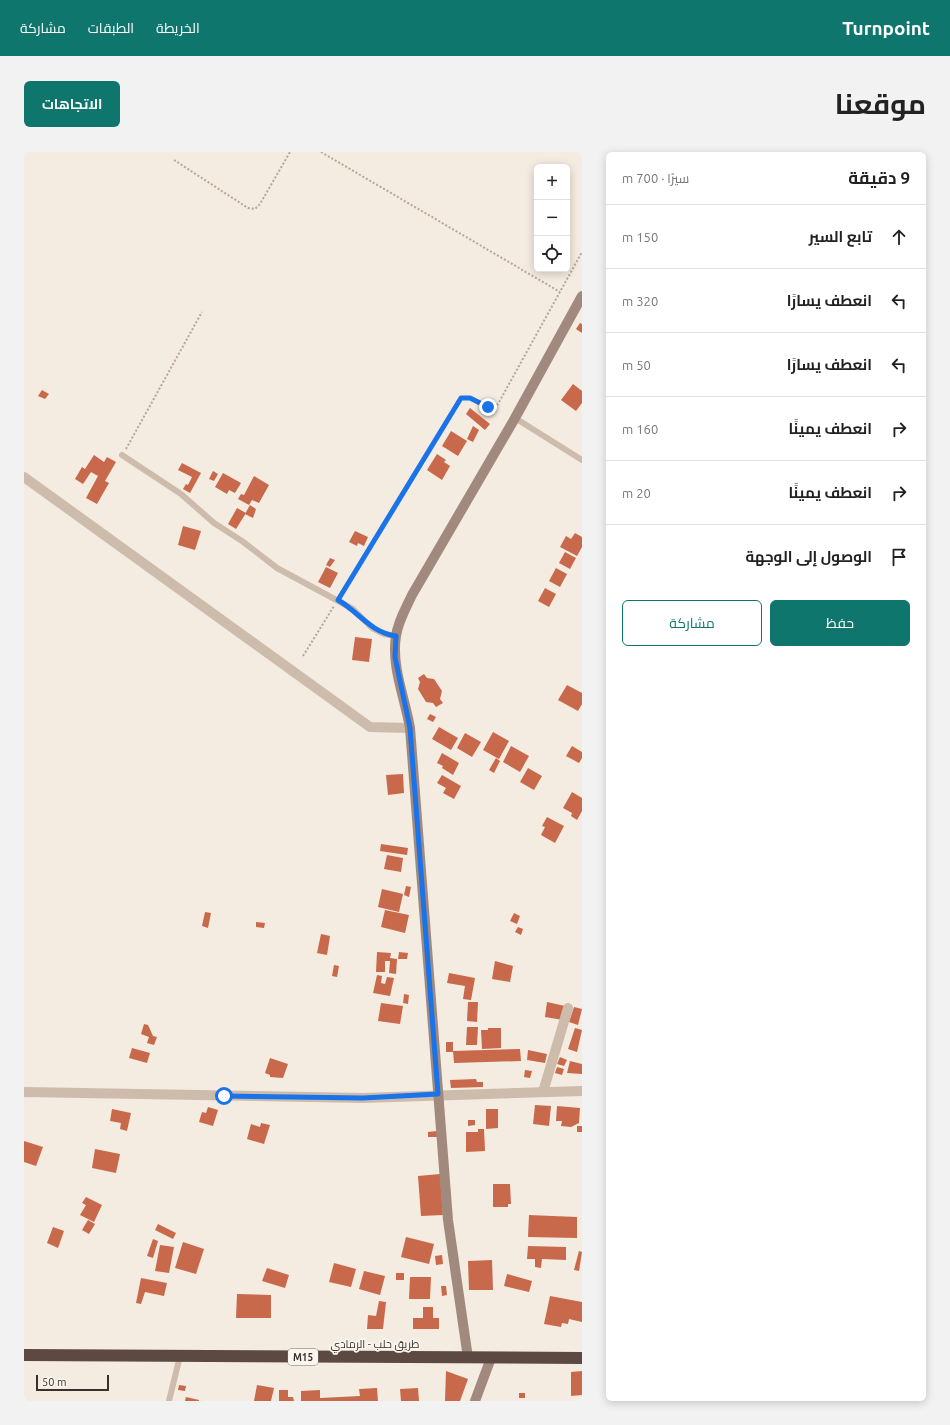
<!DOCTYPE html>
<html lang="ar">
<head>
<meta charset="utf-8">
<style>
	:root { --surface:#fff; --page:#f2f2f2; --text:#222; --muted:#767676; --line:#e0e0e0; --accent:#0f766e }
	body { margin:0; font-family:Ubuntu,Cairo,sans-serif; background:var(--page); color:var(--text); direction:rtl }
	.controls { position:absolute; right:12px; top:12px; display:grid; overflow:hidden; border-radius:6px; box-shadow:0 2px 10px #0003 }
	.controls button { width:36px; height:36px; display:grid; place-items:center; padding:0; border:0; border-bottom:1px solid var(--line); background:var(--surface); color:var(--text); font:20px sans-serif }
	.scale { position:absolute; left:12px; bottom:10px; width:73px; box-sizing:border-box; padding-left:4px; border:2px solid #3b302b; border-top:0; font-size:11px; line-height:14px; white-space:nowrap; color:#3b302b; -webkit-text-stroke:3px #fbf5ee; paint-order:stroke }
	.stop { position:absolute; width:12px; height:12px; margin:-9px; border:3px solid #1a73e8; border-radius:50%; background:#fff }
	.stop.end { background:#1a73e8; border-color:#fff; box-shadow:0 1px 4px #0008 }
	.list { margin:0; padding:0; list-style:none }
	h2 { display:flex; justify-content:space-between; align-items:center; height:52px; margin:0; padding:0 16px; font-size:17px }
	h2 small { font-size:13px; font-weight:400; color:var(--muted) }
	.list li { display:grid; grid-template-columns:26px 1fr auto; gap:12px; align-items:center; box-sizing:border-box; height:64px; padding:0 16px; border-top:1px solid var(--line) }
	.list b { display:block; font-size:15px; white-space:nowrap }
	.list em { font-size:13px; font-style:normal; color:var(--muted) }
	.actions { display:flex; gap:8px; padding:12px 16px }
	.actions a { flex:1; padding:9px 0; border:1px solid var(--accent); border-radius:6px; text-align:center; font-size:14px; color:var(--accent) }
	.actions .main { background:var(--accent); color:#fff }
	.icon { flex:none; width:22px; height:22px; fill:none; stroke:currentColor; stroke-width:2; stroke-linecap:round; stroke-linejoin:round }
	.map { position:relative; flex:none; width:558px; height:1249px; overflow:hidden; direction:ltr; border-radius:6px }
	header { display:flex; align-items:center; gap:24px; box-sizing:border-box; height:56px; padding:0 20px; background:var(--accent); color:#fff }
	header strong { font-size:19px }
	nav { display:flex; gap:22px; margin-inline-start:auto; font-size:14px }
	.intro { display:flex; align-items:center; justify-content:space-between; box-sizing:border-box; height:96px; padding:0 24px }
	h1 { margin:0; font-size:28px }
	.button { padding:10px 18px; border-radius:6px; background:var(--accent); color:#fff; font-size:14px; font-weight:700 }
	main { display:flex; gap:24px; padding:0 24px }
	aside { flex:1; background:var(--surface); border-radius:6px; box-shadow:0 2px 10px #0003 }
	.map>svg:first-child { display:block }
	.building { fill:#c8694b }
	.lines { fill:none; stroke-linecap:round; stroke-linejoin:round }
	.path { stroke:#b9a596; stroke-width:2; stroke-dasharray:2 2; stroke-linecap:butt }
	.lane { stroke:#cdbbac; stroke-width:6 }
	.street { stroke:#cdbbac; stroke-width:10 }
	.secondary { stroke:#a18a7d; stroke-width:10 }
	.highway { stroke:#5c4a42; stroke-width:12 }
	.route { stroke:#1a73e8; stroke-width:5 }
	.labels { text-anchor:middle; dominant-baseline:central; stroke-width:3.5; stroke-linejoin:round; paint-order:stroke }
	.shield { fill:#fbf5ee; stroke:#756b66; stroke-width:1 }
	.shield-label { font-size:10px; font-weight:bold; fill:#3b302b }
	.street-label { font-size:11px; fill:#3b302b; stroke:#fbf5ee }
</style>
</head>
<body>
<header>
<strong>Turnpoint</strong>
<nav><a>الخريطة</a><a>الطبقات</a><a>مشاركة</a></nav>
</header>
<div class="intro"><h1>موقعنا</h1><a class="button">الاتجاهات</a></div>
<main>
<aside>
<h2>9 دقيقة<small>سيرًا · 700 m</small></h2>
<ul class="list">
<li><svg class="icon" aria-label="ahead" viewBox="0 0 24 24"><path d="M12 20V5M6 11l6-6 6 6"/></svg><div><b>تابع السير</b></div><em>150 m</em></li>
<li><svg class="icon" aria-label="left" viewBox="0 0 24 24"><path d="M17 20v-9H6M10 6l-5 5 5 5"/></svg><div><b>انعطف يسارًا</b></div><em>320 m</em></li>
<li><svg class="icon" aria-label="left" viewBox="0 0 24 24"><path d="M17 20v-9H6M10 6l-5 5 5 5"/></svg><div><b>انعطف يسارًا</b></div><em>50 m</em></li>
<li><svg class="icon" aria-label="right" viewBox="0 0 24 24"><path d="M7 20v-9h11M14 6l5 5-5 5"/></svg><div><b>انعطف يمينًا</b></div><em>160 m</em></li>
<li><svg class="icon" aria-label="right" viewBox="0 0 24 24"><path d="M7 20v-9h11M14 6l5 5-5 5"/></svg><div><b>انعطف يمينًا</b></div><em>20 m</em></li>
<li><svg class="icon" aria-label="arrive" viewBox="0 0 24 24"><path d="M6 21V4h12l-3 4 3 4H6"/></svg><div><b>الوصول إلى الوجهة</b></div></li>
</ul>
<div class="actions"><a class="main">حفظ</a><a>مشاركة</a></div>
</aside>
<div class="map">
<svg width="558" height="1249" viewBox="0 0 558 1249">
	<rect width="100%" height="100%" fill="#f4ebe1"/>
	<!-- building -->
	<g class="building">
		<path d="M556,171L558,172V181L552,177Z"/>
		<path d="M549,232L558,239V251L552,259L537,248Z"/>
		<path d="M18,238L25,242L21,247L14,244Z"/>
		<path d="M446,256L466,272L461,278L442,262Z"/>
		<path d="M449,274L455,278L449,290L443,287Z"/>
		<path d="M427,279L443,289L434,304L418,294Z"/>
		<path d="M413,302L422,308L420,310L426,314L418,328L403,318Z"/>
		<path d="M70,303L80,310L83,305L92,310L81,329L85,331L73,352L62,346L74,324L67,320L59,332L51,327L58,315L61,317Z"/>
		<path d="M158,311L177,321L166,341L159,337L162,332L164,333L168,325L154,318Z"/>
		<path d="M189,319L194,322L190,329L185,327Z"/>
		<path d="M199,321L217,331L211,341L205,338L203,342L191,335Z"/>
		<path d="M230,324L245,333L235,351L228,348L225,353L214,347L217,342L220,343Z"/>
		<path d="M226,353L232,357L229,366L221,362Z"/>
		<path d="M213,356L222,361L212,377L204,372Z"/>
		<path d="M159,374L177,379L171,398L154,393Z"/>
		<path d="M331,379L344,385L340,394L334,391L333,394L325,390Z"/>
		<path d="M551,381L558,385V395L553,404L536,395L542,384L547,387Z"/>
		<path d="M541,400L552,406L546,417L535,411Z"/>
		<path d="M306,406L311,408L306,415L302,413Z"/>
		<path d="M302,415L314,421L306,436L294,430Z"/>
		<path d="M532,416L543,422L536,435L525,429Z"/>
		<path d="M521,436L532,442L525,455L514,449Z"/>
		<path d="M331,485L348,487L345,510L328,508Z"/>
		<path d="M400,522L403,526L410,527L418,539L416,547L419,551L412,555L409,551L402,550L394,537L396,530L394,526Z"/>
		<path d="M543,533L558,541V552L554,559L534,548Z"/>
		<path d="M406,562L412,565L409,570L403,567Z"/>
		<path d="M415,575L434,586L427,598L408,587Z"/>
		<path d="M469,580L485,589L475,607L459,598Z"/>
		<path d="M441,581L457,590L448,605L433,596Z"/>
		<path d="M487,594L505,604L496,620L479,610Z"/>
		<path d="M548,594L558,600V606L555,611L542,604Z"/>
		<path d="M418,601L435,611L429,623L418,616L419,614L413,611Z"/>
		<path d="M472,606L476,609L470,621L465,618Z"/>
		<path d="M504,616L518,624L510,638L496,630Z"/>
		<path d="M379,622L380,641L364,643L362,623Z"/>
		<path d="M418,623L437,634L430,647L419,641L422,636L413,631Z"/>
		<path d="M548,640L558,646V659L553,668L547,664L548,661L539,656Z"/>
		<path d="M523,665L540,674L531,691L517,683L521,675L518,674Z"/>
		<path d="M357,692L384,696L383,703L356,699Z"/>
		<path d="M363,703L379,706L377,720L360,717Z"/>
		<path d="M382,734L387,735L385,745L380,743Z"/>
		<path d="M358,737L379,742L375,760L354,755Z"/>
		<path d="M361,758L385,763L381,781L357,775Z"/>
		<path d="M181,760L187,761L184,776L178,774Z"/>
		<path d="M490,761L496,764L493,772L486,769Z"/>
		<path d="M232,770L241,771L240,776L232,775Z"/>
		<path d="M494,775L499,777L497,783L491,780Z"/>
		<path d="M297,782L306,784L303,803L293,801Z"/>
		<path d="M353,800L367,801L366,806L373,807L372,822L365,821L366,809H361V820H352Z"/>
		<path d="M375,800L384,801L383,807H374Z"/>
		<path d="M471,809L489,814L486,830L468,827Z"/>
		<path d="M310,813L315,814L313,825L308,824Z"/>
		<path d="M425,821L451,826L447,848L439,847L441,834L423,831Z"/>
		<path d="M353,823L358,824L357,831L361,832L363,825L370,826L366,844L349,841Z"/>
		<path d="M380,842L385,843L384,852L379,851Z"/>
		<path d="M444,850H454L453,870L443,869Z"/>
		<path d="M523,850L541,854L539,868L521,865Z"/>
		<path d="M357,851L379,854L376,872L354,869Z"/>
		<path d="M550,855L558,857L554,873L545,870Z"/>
		<path d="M120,872L124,873L129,884L133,885L130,893L123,891L125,885L117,882Z"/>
		<path d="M443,875H454L453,893H442Z"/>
		<path d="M464,876H477V896L458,897L457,878H464Z"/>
		<path d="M551,876L558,878L553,900L544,897Z"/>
		<rect x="422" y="890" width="7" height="10"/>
		<path d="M108,896L126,901L123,911L105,906Z"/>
		<path d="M496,897L497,909L430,911L429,899Z"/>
		<path d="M504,898L523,902L521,911L503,908Z"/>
		<path d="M536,905L543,908L540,914L533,912Z"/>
		<path d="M246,906L264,912L259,926L246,925V923L241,921Z"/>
		<path d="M546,909L558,912V922L543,921Z"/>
		<path d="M533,915L540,917L538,923L531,921Z"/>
		<path d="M501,918L508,919L506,926L500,925Z"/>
		<path d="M452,927L453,930H459V935L427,936L426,928Z"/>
		<path d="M511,953L527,954L525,974L509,972Z"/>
		<path d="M533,954L556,956L555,971L547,975L537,974L538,969H532Z"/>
		<path d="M184,955L194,958L189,974L175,970L178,960L182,961Z"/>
		<path d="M88,957L107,961L103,979L96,977L97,971L86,969Z"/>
		<path d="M462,957H474V976L462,977Z"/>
		<path d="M444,968H451V973L444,974Z"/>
		<path d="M237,971L246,973L240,992L223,987L227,972L236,975Z"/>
		<rect x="553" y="974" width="5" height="6"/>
		<path d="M454,977H460L461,999L442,1000V980H454Z"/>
		<path d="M413,979V985H404V980Z"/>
		<path d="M0,989L19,995L12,1014L0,1010Z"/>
		<path d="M71,997L96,1002L92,1021L68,1016Z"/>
		<path d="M416,1022L419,1063L397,1064L394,1024Z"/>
		<path d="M469,1032H486L487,1052H484V1055H469Z"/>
		<path d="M62,1045L78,1053L70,1070L56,1063L62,1053L58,1051Z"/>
		<path d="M505,1063L553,1065V1086L504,1085Z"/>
		<path d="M64,1068L71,1072L65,1082L58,1078Z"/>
		<path d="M134,1072L152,1081L149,1087L131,1078Z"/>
		<path d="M29,1075L40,1079L34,1096L23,1091Z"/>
		<path d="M382,1085L410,1092L405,1112L377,1105Z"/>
		<path d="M129,1087L134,1089L129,1106L123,1104Z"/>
		<path d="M159,1090L180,1097L172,1122L151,1116Z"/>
		<path d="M136,1093L150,1095L145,1121L131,1119Z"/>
		<path d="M504,1094L542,1095V1108L518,1107L517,1116L511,1115V1107H503Z"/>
		<path d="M555,1099L558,1100L555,1119L550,1118Z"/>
		<path d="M418,1103L419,1112L412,1113L411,1104Z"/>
		<path d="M468,1108L469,1138H445L444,1109Z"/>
		<path d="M310,1111L332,1117L327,1135L305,1130Z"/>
		<path d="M243,1116L265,1123L261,1136L238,1129Z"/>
		<path d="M340,1119L361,1124L356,1143L335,1137Z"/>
		<rect x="372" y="1121" width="8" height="7"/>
		<path d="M483,1122L508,1129L505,1140L480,1134Z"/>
		<path d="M386,1125H407L406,1147H385Z"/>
		<path d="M117,1126L143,1131L140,1144L121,1140L117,1152L112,1151Z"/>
		<path d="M417,1134H422L423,1143L418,1144Z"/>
		<path d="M213,1142L247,1143V1166H212Z"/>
		<path d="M526,1144L558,1150V1170L545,1167L544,1172L538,1171L537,1175L520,1172Z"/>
		<path d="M355,1149L362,1150L359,1177H343L344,1163L352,1164Z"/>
		<path d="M399,1155H409V1166H415V1177H389V1166H399Z"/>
		<path d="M422,1219L444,1227L436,1249H421Z"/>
		<path d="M558,1219V1243L547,1244V1220Z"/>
		<path d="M155,1233L162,1234L161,1239L154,1238Z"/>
		<path d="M233,1233L250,1236L247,1249H230Z"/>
		<path d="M353,1236L354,1249H277V1239L296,1238V1246L336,1244L335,1237Z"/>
		<path d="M394,1236L395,1249H377L376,1237Z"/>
		<path d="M255,1238H264V1245H269L270,1249H255Z"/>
		<rect x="495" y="1241" width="6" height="5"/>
		<path d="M162,1245L175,1248V1249H161Z"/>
	</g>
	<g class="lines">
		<!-- path -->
		<g class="path">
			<path d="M297,0L536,140"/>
			<path d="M150,8L224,56L231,57L236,52L266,0"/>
			<path d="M102,297L178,160"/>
			<path d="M317,442L437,246C449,242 458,255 470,255L474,252L558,100"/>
			<path d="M279,504L310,454"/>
		</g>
		<!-- lane -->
		<g class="lane">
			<path d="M491,266L558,308"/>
			<path d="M98,303L157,342L190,371L218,389L253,416L329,457L348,476L360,482L372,484"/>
			<path d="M145,1249L156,1204"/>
		</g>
		<!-- street -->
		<g class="street">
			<path d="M0,325L346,575L386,576"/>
			<path d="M0,940L339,946L558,939"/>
			<path d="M519,940L544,856"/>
		</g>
		<!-- secondary -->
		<g class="secondary">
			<path d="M444,1206L424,1068L386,576C381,546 367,514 372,484C374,469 382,456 388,443L491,266L558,144"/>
			<path d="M451,1249L467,1206"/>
		</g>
		<!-- highway -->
		<path class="highway" d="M0,1203L558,1206"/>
	</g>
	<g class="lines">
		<!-- route -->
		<path class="route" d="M200,944L339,946L414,942L386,576L371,505L372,484C346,480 336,461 314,448L437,246H446L464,255"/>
	</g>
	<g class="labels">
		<!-- shield labels -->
		<rect class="shield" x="264" y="1197" width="30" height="16" rx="3"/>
		<g class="shield-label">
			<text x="279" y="1205">M15</text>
		</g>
		<!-- street labels -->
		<g class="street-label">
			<text x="351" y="1192">طريق حلب - الرمادي</text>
		</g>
	</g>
</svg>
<div class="controls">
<button>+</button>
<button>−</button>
<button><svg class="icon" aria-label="locate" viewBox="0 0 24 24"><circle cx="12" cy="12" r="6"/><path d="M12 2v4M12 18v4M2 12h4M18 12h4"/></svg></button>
</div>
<div class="scale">50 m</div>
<div class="stop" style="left:200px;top:944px"></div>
<div class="stop end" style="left:464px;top:255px"></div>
</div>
</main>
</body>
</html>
